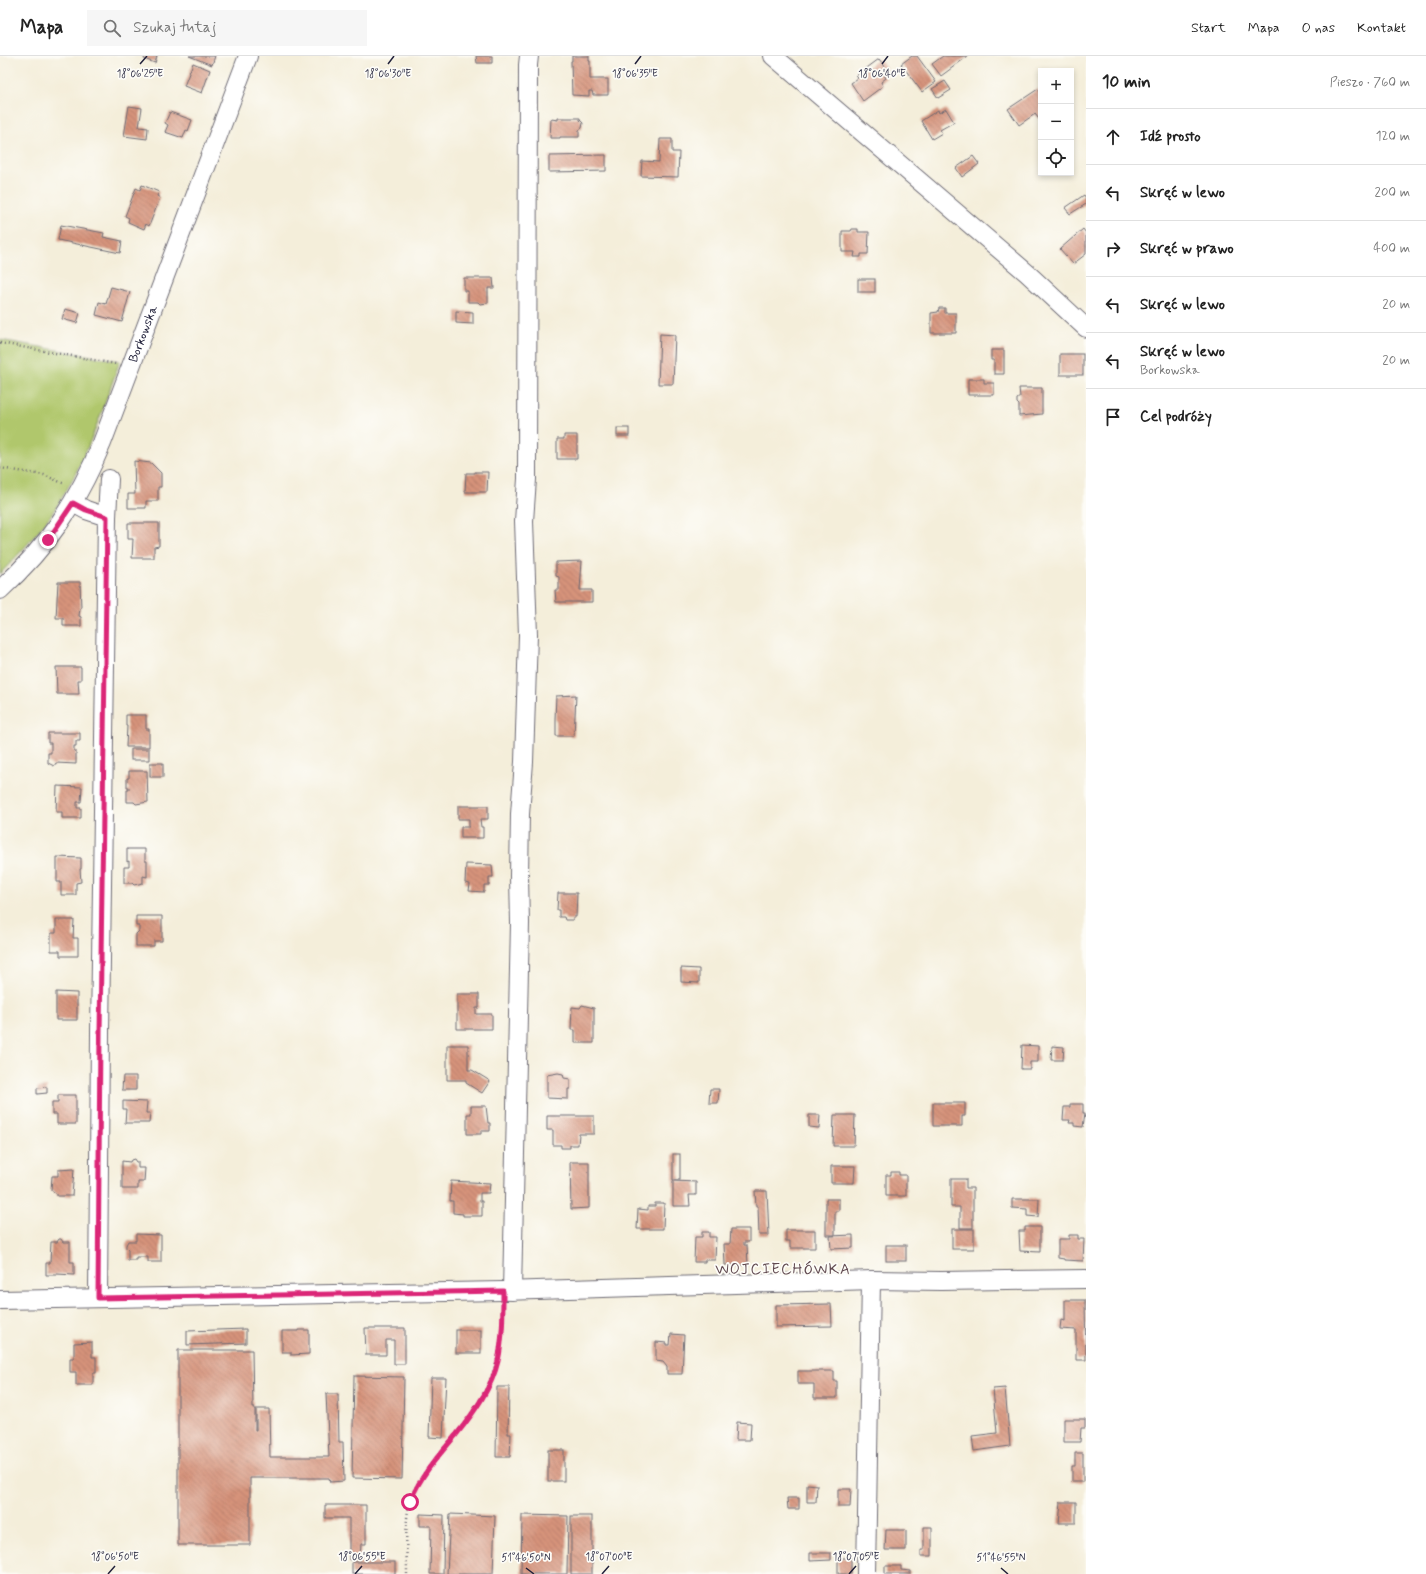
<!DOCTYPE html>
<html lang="pl">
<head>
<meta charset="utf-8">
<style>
	:root { --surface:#fff; --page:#f6f6f6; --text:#222; --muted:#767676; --line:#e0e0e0 }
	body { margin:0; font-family:Mynerve,sans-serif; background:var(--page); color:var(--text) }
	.controls { position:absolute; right:12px; top:12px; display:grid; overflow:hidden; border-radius:0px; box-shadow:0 2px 6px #0003 }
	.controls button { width:36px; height:36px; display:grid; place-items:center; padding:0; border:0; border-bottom:1px solid var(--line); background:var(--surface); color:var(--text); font:20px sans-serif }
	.stop { position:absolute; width:12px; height:12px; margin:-9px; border:3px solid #db2777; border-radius:50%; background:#fff }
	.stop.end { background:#db2777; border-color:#fff; box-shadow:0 1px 4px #0008 }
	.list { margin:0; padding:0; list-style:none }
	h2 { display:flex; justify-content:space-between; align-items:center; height:52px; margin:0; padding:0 16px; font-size:17px }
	h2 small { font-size:13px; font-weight:400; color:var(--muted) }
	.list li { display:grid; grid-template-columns:26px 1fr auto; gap:12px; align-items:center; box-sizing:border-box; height:56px; padding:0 16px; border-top:1px solid var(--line) }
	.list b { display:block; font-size:15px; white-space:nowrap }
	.list p { margin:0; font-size:13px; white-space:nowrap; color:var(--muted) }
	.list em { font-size:13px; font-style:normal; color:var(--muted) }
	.icon { flex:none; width:22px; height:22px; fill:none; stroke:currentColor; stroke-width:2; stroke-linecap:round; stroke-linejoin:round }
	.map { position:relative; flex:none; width:1086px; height:1518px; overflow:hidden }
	header { display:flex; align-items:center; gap:24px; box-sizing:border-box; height:56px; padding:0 20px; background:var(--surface); border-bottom:1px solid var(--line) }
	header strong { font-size:19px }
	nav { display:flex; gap:22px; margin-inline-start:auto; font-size:14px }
	.search { width:280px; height:36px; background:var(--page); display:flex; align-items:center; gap:10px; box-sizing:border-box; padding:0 14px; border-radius:0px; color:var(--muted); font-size:15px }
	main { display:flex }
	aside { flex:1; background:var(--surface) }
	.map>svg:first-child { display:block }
	.garden { fill:#b0c76c; stroke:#697454 }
	.building { fill:url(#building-back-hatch) }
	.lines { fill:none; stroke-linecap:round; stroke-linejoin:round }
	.minor-casing { stroke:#6c6973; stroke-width:20 }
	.path { stroke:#6c6973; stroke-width:2.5; stroke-dasharray:1 3; stroke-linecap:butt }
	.minor { stroke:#fff; stroke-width:18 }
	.route { stroke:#db2777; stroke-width:5 }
	.ticks { fill:none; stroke:#22223b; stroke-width:1.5 }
	.labels { text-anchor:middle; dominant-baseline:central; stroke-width:3.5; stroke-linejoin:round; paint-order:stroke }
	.street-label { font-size:13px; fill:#22223b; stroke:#fdfcf7 }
	.quarter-label { font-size:15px; letter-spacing:1px; fill:#614a51; stroke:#fdfcf7 }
	.ticks-label { font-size:10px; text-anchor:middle; fill:#22223b; stroke:#fdfcf7; stroke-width:3.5; stroke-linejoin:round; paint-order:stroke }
</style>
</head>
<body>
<header>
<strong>Mapa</strong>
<div class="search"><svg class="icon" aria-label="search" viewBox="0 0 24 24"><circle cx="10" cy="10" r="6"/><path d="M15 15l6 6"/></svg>Szukaj tutaj</div>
<nav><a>Start</a><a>Mapa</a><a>O nas</a><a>Kontakt</a></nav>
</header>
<main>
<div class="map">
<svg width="1086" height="1518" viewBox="0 0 1086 1518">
	<defs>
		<pattern id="building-back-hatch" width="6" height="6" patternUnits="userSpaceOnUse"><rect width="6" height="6" fill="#d6937a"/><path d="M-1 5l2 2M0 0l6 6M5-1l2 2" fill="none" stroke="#ad7865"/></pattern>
	</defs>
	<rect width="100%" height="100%" fill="#fdfcf7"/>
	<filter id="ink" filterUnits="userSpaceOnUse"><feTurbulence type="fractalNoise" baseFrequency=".025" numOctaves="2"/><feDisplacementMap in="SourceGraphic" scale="8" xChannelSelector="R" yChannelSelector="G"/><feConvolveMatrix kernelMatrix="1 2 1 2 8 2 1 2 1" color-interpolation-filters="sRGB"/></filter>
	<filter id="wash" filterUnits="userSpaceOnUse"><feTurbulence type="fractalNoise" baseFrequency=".012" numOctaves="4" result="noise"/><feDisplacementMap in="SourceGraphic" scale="16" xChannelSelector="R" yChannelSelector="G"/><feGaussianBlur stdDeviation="0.9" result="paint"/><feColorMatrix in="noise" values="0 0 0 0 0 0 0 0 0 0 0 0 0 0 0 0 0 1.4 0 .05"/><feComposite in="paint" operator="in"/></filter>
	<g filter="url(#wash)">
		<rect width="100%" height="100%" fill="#f4eeda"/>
		<!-- garden -->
		<path class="garden" d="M0,284L120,305C104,350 89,396 65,437C48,467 24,493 0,518Z"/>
		<g id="blocks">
			<!-- building -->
			<g class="building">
				<path d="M145,0H157L155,7L144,3Z"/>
				<path d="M189,0H215L212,9Z"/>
				<path d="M476,0H492V7H477Z"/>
				<path d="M572,0H589V5H590V23H608V39H593L592,35H589V40L572,39L571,5H572Z"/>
				<path d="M912,0H917L936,26L922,36L901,8Z"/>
				<path d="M943,0H968L941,20L932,8Z"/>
				<path d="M879,3L887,13L883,17L886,22L881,26L883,30L863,45L851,27L858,22L856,20Z"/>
				<path d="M193,7L210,14L202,37L184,30Z"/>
				<path d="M945,25L951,34L938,42L932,33Z"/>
				<path d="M1038,33L1041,37V61L1039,63L1035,58L1019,69L1008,53Z"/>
				<path d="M129,50L142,52L139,71L148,72L147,83L124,80Z"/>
				<path d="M946,53L954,66L940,74L942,77L932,83L921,65L938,54L939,57Z"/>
				<path d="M170,56L192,64L188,75L186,74L183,82L165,76L168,69L165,67Z"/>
				<path d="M558,62H580V64L583,67L582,72L579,74V81H560V82H550L551,63L558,64Z"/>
				<path d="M660,83H672V96H679L678,121L641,120L642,105L659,106Z"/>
				<path d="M606,99V115L549,116V100Z"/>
				<path d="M973,100L979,108L962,121L956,112Z"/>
				<path d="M142,129L159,136L157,140L160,142L149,170L146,168L144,173L128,166L129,162L125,160L136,132L140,134Z"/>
				<path d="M1084,139L1086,142V148L1070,158L1065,152Z"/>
				<path d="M61,169L104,177L103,181L122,185L120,197L58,184Z"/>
				<path d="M852,173H858V176H869L868,198H861V201H854L855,196H842V175H851Z"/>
				<path d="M1083,173L1086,177V198L1073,208L1060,193Z"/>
				<path d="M464,222H493L494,232H488V247L480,248L478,246H468V235H464Z"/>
				<rect x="858" y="223" width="17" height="13"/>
				<path d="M111,231L130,236L122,266L96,259L99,246L106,248Z"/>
				<path d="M939,252H945V257H956V277H931V257L938,256Z"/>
				<path d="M65,253L80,257L77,267L62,263Z"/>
				<path d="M456,255L473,256V268L456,267Z"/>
				<path d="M660,278L675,279L673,328H658Z"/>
				<path d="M991,294H1004V318H994V304H991Z"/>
				<rect x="1060" y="298" width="23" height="21"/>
				<path d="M968,323H984V327H994V339H968Z"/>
				<path d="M1019,332H1042V358L1019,360V349L1017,347V343L1020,341Z"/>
				<rect x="617" y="372" width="12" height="8"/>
				<path d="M564,379H577V403H557V383H564Z"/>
				<path d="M134,405L151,407L161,417V431H158V445H146V452H128V438H135Z"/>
				<path d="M475,416H488L487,436H465L466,417H475Z"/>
				<path d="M128,467H159V490L154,491V502H132L133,483H128Z"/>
				<path d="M582,505L580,534H592V546H556L555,534H559V521L556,520V506Z"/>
				<path d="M58,526H80L81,552H80L79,560L81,561V570H63V562H56Z"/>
				<path d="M56,611H81V624H78L79,638H57Z"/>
				<path d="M576,639L574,680H556V664L555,663L556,640Z"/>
				<path d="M126,659H146V673H149V691H126L127,670H126Z"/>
				<path d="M48,677H80V685H76V690H74V695H76V708L56,707L54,710L48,707V697H51V687H48Z"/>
				<rect x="131" y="693" width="18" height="11"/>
				<rect x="150" y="707" width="13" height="14"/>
				<path d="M129,715H147L148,746L136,748L134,746H127V734H129V731H127V722H129Z"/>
				<path d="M57,730L82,731L81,746H77V752H81V762H62V756H56Z"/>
				<path d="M458,750H488V763H480L481,771H483V782H461V771H469V763H458Z"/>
				<path d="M127,793H145V805H147V821L143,820V827L134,829L132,827H124V811H129V805L127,806Z"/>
				<path d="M57,801L81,802V813H80L81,826L76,827V839H61V826H57Z"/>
				<path d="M466,808L492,809L493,821H489V829H484V836L469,835L470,828L465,827Z"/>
				<path d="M558,837H577L576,861H573V864H565L564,861H559V854H557Z"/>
				<path d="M136,860H162V885H154V890H136V878L139,875V870H136Z"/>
				<path d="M56,864H74L73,882H78V900H60V895H51V877H56Z"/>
				<path d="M681,912L699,913V927L681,926Z"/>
				<path d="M56,936L77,937V964H56Z"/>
				<path d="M457,938H479V952H476V958H492V973H457Z"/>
				<path d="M582,949L594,952V987H575V974H571L572,951L580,952Z"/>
				<path d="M447,989H468V1014H472L490,1025L482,1037L466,1027V1024H447Z"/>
				<path d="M1022,989L1038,990V1006H1030V1013H1021Z"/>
				<path d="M1052,990L1064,991L1063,1004H1051Z"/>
				<path d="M558,1017L563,1018L564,1022L570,1023V1033H568V1043L547,1042V1019Z"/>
				<path d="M123,1020H136V1034H122Z"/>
				<path d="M47,1031V1037L37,1038V1032Z"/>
				<path d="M710,1033H719L718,1047H709Z"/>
				<path d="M58,1039H76V1068H57V1058H52V1046H58Z"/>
				<path d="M123,1045L147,1046L146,1057H150L149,1067H125L126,1053H123Z"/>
				<path d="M933,1047H965V1060H962V1070H933Z"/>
				<path d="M1070,1048H1083V1057H1085L1083,1071L1074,1070V1067H1069L1070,1064H1063L1064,1051H1070Z"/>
				<path d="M471,1050H486L488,1067H490V1075H481V1078H467V1058H471Z"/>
				<path d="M809,1059H820L819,1072L809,1071Z"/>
				<path d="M834,1059H855L854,1090H833Z"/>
				<path d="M547,1060H594V1078H579L578,1089H570V1092H561V1089H553V1074H547Z"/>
				<rect x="673" y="1098" width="7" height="26"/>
				<path d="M134,1103L136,1106H138V1112H145L144,1126H138V1133H122V1105L130,1106L131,1104Z"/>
				<path d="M570,1106H589V1152L571,1153Z"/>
				<path d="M831,1110H855L854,1127H831Z"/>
				<path d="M74,1113L72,1140H57V1138L51,1134L52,1120H58V1114Z"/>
				<path d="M891,1116H899V1119H906V1140H886V1119H891Z"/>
				<path d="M951,1123H966V1132H973V1172H960V1151H951Z"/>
				<path d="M451,1125L490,1127L489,1137H480V1145H482V1160H463V1158L453,1157V1145H450Z"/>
				<path d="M673,1125L696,1126V1139H689L690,1150H673Z"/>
				<path d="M755,1135H767L769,1179H759L758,1150H756Z"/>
				<path d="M826,1143H839V1155H835V1179H826Z"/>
				<path d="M1012,1143H1039L1038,1161L1027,1160V1153L1012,1152Z"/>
				<path d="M655,1147H664L663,1173H637L638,1153L648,1154V1150H655Z"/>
				<path d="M1025,1171H1040V1196L1020,1195L1019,1175H1025Z"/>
				<path d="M731,1173H749V1186H744V1189H747L748,1209H725L724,1188H730Z"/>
				<rect x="952" y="1173" width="22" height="20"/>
				<path d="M786,1174H815V1192H790V1185H786Z"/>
				<path d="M702,1176H709V1181H716L715,1204H705V1206H694L695,1181H702Z"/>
				<path d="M136,1178L161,1179V1206H148V1201H136V1204H128V1194L126,1192V1189L128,1185H136Z"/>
				<path d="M853,1179V1192L831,1193L830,1180Z"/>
				<path d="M1069,1179H1078V1183H1084L1083,1205L1064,1204V1203L1058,1202V1183H1069Z"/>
				<path d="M59,1183H61L63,1186H70V1206H74V1219L57,1218L56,1219H46V1207H50L51,1186H57Z"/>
				<rect x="886" y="1189" width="20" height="16"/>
				<path d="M1065,1244H1085L1086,1304H1076V1274L1060,1273L1061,1264L1065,1265Z"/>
				<path d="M831,1248L832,1270L776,1271V1249Z"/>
				<path d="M365,1272H405V1308H394V1284H386V1299H366Z"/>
				<path d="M246,1273V1287L187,1289V1275Z"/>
				<path d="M299,1274H309V1298L291,1299V1296H282V1275H299Z"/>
				<rect x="456" y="1274" width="25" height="23"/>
				<path d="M671,1278L684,1279L682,1318H667V1311L663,1306L656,1305V1286L667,1287V1289H670Z"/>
				<path d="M92,1286V1301H96V1317H93V1329H76V1316H70V1302H74V1287Z"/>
				<path d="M178,1294H252L253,1352H255V1374H256V1353H269L270,1401H329L326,1338H338L339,1386H343L344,1425L330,1426L329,1422H250V1489H178Z"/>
				<path d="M798,1315H834V1325H837V1342H814V1328H798Z"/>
				<path d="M354,1320L404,1321L402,1423L352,1422Z"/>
				<path d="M431,1322H446L443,1382L429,1381Z"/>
				<path d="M497,1331H509L508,1378H511L510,1401H496Z"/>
				<path d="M1005,1332L1010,1390L974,1395L972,1380L997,1377L993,1333Z"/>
				<path d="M1064,1363H1085V1372H1081L1080,1386H1064Z"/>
				<path d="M737,1366L751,1367L750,1384H736Z"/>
				<rect x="548" y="1394" width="16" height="31"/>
				<path d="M1075,1397H1083V1426H1072V1410H1075Z"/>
				<path d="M807,1428L817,1429L816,1446H807Z"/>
				<path d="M838,1433H851L850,1451H838Z"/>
				<path d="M787,1442H799V1453H788Z"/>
				<path d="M1059,1446H1076V1467H1059L1061,1447Z"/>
				<path d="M325,1449H366V1488H361L360,1504H349V1462H325Z"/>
				<path d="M420,1458L444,1459L443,1518H430L431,1470H420Z"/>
				<path d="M450,1458L495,1460L493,1518H447Z"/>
				<path d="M522,1459L568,1460L567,1518H521Z"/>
				<rect x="571" y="1460" width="21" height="58"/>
				<path d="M924,1471H932V1500H921V1494H924Z"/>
				<path d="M886,1474H906V1494H885Z"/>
				<path d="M810,1497H831V1504L810,1505Z"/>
				<rect x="838" y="1502" width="13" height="16"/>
				<rect x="352" y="1506" width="43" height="12"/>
				<path d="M885,1510H901V1514L910,1515V1518H885Z"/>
			</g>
		</g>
	</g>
	<g filter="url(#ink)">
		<use href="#blocks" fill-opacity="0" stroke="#6c6973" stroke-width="1"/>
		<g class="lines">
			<defs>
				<g id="minor">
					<path d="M773,0L1027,217L1086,272"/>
					<path d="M73,447L86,454L107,461L100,977L98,1242"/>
					<path d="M107,461L109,423"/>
					<path id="s1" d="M0,534C48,490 77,447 102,387L248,0"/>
					<path d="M512,1235L520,867L519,820L520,758L524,706L528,579L524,465L527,423L528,9L529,0"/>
					<path d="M0,1244L503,1235L873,1224L941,1225L1086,1223"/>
					<path d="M866,1518L871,1224"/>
				</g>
			</defs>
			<!-- minor casing -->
			<use href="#minor" class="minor-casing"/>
			<!-- path -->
			<g class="path">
				<path d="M0,287L116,308"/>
				<path d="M0,412L44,419L65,428"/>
				<path d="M407,1518C407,1496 404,1466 410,1445C417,1423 434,1405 449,1387C487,1341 503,1310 503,1249"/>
			</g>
			<!-- minor -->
			<use href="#minor" class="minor"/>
		</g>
	</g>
	<g class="lines" filter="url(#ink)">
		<!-- route -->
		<path class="route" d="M48,484L73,447L86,454L107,461L100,977L98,1242L503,1235C503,1258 503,1282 498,1305C492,1332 473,1358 456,1379C438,1400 420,1420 410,1446"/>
	</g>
	<!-- ticks -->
	<path class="ticks" d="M140,8L147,0M388,8L394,0M635,8L641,0M882,8L888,0M526,1512L534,1518M1001,1512L1008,1518M108,1518L115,1510M355,1518L362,1510M602,1518L609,1510M849,1518L856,1510"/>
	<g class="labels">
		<!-- street labels -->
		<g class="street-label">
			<text stroke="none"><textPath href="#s1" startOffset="297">Borkowska</textPath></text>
		</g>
		<!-- quarter labels -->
		<g class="quarter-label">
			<text x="783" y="1214">WOJCIECHÓWKA</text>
		</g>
	</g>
	<g class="ticks-label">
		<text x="140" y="21">18°06'25"E</text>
		<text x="388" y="21">18°06'30"E</text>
		<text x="635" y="21">18°06'35"E</text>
		<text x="882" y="21">18°06'40"E</text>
		<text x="115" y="1504">18°06'50"E</text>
		<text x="362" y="1504">18°06'55"E</text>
		<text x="609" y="1504">18°07'00"E</text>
		<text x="856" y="1504">18°07'05"E</text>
		<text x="526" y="1505">51°46'50"N</text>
		<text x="1001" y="1505">51°46'55"N</text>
	</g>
</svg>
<div class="controls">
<button>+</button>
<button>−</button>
<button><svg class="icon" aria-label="locate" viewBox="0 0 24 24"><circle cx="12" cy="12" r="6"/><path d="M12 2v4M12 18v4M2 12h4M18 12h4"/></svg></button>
</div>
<div class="stop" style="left:410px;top:1446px"></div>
<div class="stop end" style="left:48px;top:484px"></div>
</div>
<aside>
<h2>10 min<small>Pieszo · 760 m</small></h2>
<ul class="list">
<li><svg class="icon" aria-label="ahead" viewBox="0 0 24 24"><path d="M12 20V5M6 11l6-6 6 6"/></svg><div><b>Idź prosto</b></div><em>120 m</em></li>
<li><svg class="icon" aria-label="left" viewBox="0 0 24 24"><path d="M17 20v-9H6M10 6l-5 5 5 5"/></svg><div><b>Skręć w lewo</b></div><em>200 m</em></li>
<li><svg class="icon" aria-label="right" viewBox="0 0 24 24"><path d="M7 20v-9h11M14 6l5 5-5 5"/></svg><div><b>Skręć w prawo</b></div><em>400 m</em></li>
<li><svg class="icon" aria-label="left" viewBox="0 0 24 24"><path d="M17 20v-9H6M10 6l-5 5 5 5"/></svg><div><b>Skręć w lewo</b></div><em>20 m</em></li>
<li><svg class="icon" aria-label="left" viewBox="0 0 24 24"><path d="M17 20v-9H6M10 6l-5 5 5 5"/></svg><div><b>Skręć w lewo</b><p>Borkowska</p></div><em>20 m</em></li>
<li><svg class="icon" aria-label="arrive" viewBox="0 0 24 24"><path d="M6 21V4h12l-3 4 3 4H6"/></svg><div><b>Cel podróży</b></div></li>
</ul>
</aside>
</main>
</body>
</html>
